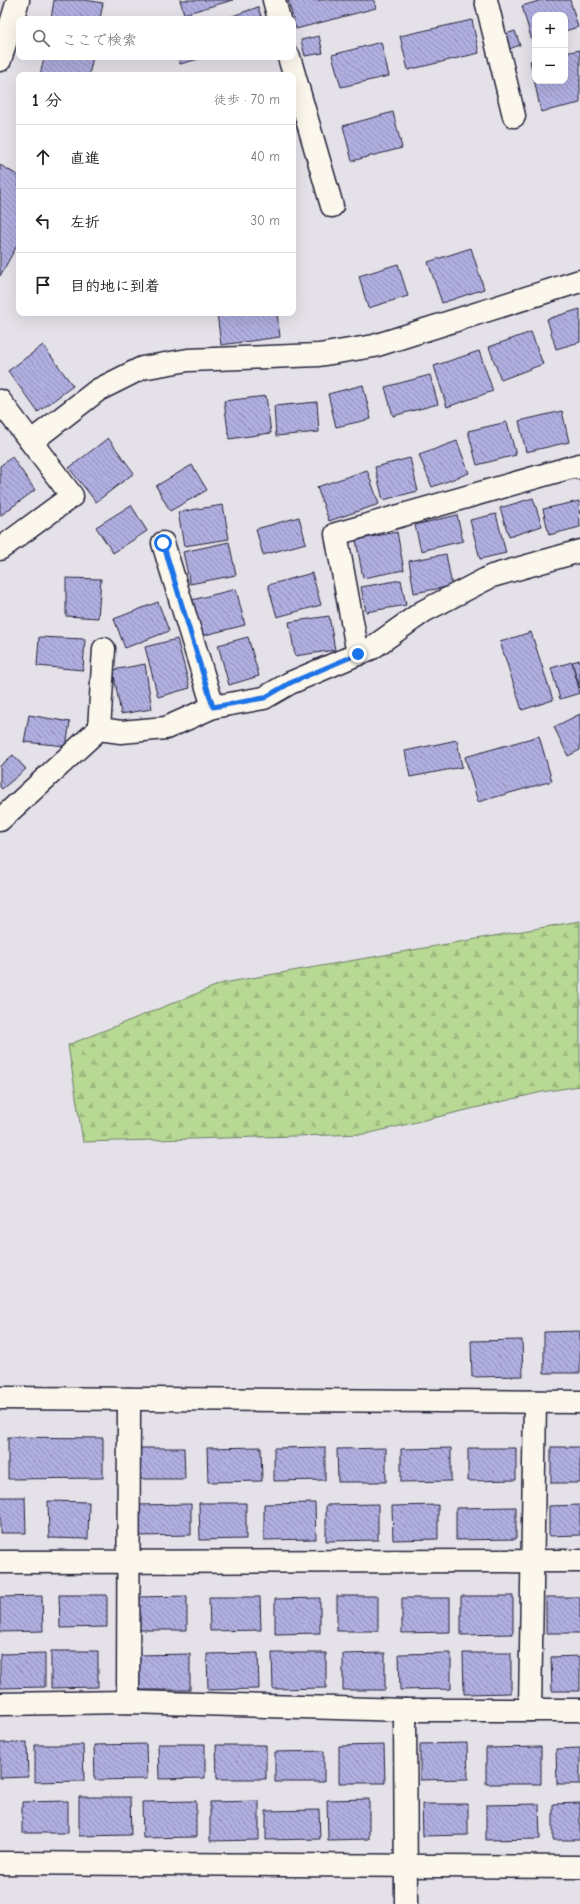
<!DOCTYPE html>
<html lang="ja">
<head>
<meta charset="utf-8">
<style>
	:root { --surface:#fff; --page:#f2f2f2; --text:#202124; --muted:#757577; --line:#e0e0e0 }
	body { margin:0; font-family:"Comic Neue","Klee One",sans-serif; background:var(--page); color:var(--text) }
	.controls { position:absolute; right:12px; top:12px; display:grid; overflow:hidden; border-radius:8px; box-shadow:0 4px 16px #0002 }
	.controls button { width:36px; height:36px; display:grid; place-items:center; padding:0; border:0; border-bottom:1px solid var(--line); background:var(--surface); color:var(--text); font:20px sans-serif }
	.stop { position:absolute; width:12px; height:12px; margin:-9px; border:3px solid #1a73e8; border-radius:50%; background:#fff }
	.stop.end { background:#1a73e8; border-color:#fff; box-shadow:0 1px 4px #0008 }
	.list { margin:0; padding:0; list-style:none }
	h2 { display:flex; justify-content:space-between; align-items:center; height:52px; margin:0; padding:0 16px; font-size:17px }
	h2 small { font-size:13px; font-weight:400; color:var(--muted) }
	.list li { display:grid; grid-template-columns:26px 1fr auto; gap:12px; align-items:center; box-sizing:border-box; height:64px; padding:0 16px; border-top:1px solid var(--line) }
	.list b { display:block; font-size:15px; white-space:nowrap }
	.list em { font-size:13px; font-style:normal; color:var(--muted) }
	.icon { flex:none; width:22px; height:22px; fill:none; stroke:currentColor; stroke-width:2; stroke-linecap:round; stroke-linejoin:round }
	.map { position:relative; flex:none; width:580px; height:1904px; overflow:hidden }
	.search { position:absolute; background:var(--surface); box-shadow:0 4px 16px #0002; left:16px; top:16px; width:280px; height:44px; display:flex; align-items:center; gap:10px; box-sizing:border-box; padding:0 14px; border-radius:8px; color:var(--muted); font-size:15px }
	.panel { position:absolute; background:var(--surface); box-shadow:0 4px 16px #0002; left:16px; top:72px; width:280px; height:244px; border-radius:8px }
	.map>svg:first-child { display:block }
	.forest { fill:url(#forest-firs); stroke:#6c7e67 }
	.building { fill:url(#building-back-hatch); stroke:#22223b }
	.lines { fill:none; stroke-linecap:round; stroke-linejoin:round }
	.minor-casing { stroke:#22223b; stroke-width:25 }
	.tertiary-casing { stroke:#22223b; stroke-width:25 }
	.secondary-casing { stroke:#22223b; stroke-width:25 }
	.minor { stroke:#fbf7ec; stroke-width:22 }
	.tertiary { stroke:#fbf7ec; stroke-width:22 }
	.secondary { stroke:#fbf7ec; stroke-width:22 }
	.route { stroke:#1a73e8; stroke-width:5 }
</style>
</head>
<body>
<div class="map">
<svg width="580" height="1904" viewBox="0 0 580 1904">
	<defs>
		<pattern id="forest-firs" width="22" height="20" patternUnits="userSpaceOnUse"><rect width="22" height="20" fill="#b7d993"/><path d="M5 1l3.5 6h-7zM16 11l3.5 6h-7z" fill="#9dba80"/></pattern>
		<pattern id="building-back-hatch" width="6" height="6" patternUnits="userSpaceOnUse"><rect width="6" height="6" fill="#b1afe0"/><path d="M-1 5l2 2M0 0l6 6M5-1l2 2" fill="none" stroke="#908eb7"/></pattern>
	</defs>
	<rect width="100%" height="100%" fill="#e5e1e8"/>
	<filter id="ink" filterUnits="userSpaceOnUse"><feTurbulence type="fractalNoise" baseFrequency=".025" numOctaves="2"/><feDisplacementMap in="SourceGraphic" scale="8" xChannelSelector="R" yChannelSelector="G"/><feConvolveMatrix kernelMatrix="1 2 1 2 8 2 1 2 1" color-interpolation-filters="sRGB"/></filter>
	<g filter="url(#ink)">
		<!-- forest -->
		<path class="forest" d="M580,921V1086L542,1092L366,1134L83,1142L68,1045L223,983Z"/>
		<!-- building -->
		<g class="building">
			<path d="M54,0H85L103,3L100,19H51Z"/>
			<path d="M180,0H233L184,14Z"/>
			<path d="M288,0H374L376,8L296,29Z"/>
			<path d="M542,0H570L578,27L565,31V15H535V40L532,41L522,6Z"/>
			<path d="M258,7L262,19H224Z"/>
			<path d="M472,20L479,53L408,70L400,36Z"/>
			<path d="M515,31L520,45L509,49L503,35Z"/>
			<path d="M319,36L323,53L305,56L301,40Z"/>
			<path d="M381,42L389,76L341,87L332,55Z"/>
			<path d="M580,50V103L541,112L530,61L535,60V81H565V53Z"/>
			<path d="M44,57H93L89,75H40Z"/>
			<path d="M178,57H206L180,64Z"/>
			<path d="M393,112L402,148L352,161L343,126Z"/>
			<path d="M0,165L19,176V242L0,276Z"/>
			<path d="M471,248L484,289L442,303L428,262Z"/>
			<path d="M398,264L408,296L368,308L359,276Z"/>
			<path d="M580,309V342L556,349L547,319Z"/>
			<path d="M217,313H277L280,337L221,345Z"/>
			<path d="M531,332L543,364L501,380L489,347Z"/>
			<path d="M43,345L73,386L38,412L8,371Z"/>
			<path d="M479,351L493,391L447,407L434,366Z"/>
			<path d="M430,375L438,404L393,416L385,387Z"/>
			<path d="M363,385L371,419L336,427L328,394Z"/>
			<path d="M266,396L271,433L229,439L224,401Z"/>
			<path d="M317,402L319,432L276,436L274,406Z"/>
			<path d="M562,411L569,442L526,452L519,421Z"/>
			<path d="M507,422L516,455L477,465L468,431Z"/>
			<path d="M108,438L134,473L96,502L69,468Z"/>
			<path d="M457,441L469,473L432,487L419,455Z"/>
			<path d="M12,457L35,490L0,516V466Z"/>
			<path d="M410,458L418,491L383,500L375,467Z"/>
			<path d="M192,465L207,490L170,511L156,486Z"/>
			<path d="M367,470L379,504L329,521L317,487Z"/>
			<path d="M533,498L542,526L509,537L500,508Z"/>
			<path d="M579,501L580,527L549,535L543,509Z"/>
			<path d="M131,505L147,531L113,553L96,527Z"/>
			<path d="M223,505L229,539L184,546L178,512Z"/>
			<path d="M496,514L506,553L480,559L470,520Z"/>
			<path d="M457,515L463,541L421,551L415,525Z"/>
			<path d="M299,517L306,543L263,555L256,529Z"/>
			<path d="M397,532L404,570L363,578L356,540Z"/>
			<path d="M229,542L236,575L190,584L183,552Z"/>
			<path d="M446,554L452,586L414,593L409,561Z"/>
			<path d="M312,573L321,605L277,617L268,585Z"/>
			<path d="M66,578L101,579L98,618L66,616Z"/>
			<path d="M401,580L406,605L366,612L361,587Z"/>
			<path d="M236,589L245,625L201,636L192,600Z"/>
			<path d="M158,602L169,631L125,648L114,619Z"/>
			<path d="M329,616L335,650L295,656L289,622Z"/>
			<path d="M531,632L553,700L522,710L500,642Z"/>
			<path d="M39,637L85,639L83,670L37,666Z"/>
			<path d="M248,637L259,676L229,685L218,645Z"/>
			<path d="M177,639L190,688L158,697L145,647Z"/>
			<path d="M580,660V688L572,662Z"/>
			<path d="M572,662L580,693L560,699L551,668Z"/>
			<path d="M145,664L152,709L121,714L113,670Z"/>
			<path d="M580,714V750L568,756L554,727Z"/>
			<path d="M29,715L70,722L66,746L24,742Z"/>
			<path d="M539,736L552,781L478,802L465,757Z"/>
			<path d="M457,740L462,767L410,777L405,751Z"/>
			<path d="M13,755L26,769L2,789L0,787V766Z"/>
			<path d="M580,1331V1373H544V1332Z"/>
			<path d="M522,1340L523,1376L472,1377L471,1341Z"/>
			<path d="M8,1437L103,1438V1478L8,1479Z"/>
			<path d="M261,1447L262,1481L208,1482L207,1448Z"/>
			<path d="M325,1447V1480L274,1481V1448Z"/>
			<rect x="551" y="1447" width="29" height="36"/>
			<path d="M137,1448H184L185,1479H138Z"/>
			<path d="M386,1448V1482H338L337,1449Z"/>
			<path d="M451,1448V1481L401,1482V1449Z"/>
			<path d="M468,1448H516V1480L468,1481Z"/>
			<path d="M0,1497H25L26,1533H0Z"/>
			<path d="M48,1501L89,1502L88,1539L49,1538Z"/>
			<path d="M199,1503H246V1539L200,1540Z"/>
			<path d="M315,1503L316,1539L264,1540V1504Z"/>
			<path d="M191,1504V1535L138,1536L137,1505Z"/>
			<path d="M378,1504V1540L326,1541V1505Z"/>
			<path d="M438,1505V1539L393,1540L392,1506Z"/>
			<path d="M580,1505V1535L549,1536V1506Z"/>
			<path d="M516,1507V1539L456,1540V1508Z"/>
			<path d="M59,1595H107V1627L60,1628Z"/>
			<path d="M42,1596L43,1631L0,1632V1597Z"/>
			<path d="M187,1596V1630H139L138,1597Z"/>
			<rect x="337" y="1596" width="41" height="35"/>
			<path d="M461,1596H513V1634L461,1635Z"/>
			<path d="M209,1597H260L261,1630L210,1631Z"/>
			<rect x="546" y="1597" width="34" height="36"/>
			<path d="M320,1598V1633L275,1634V1599Z"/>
			<path d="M402,1598H450V1632L402,1633Z"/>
			<path d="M51,1651H98V1687L51,1688Z"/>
			<path d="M45,1653V1687L0,1688V1654Z"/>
			<path d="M258,1653L259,1689L208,1690L207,1654Z"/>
			<path d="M272,1653H326V1688L273,1689Z"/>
			<path d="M385,1653V1690H343V1654Z"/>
			<path d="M451,1653V1689L400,1690L399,1654Z"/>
			<path d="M463,1653H511V1693L464,1694Z"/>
			<path d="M190,1654V1690H139L138,1655Z"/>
			<path d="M580,1656V1691H552L551,1657Z"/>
			<path d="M27,1742L28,1777L0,1778V1743Z"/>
			<path d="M467,1743L468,1779L420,1780V1744Z"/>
			<path d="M146,1744L147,1779L95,1780L94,1745Z"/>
			<path d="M158,1744H205V1778L159,1779Z"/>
			<path d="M35,1745H83L84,1781L35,1782Z"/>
			<path d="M216,1745H266V1779H217Z"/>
			<path d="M384,1745L385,1783H339V1746Z"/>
			<path d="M541,1747V1784H486V1748Z"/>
			<path d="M580,1748V1784H557L556,1749Z"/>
			<path d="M324,1751V1782H275V1752Z"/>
			<path d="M79,1797H130L131,1835L79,1836Z"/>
			<path d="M369,1799V1839L328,1840L327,1800Z"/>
			<path d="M68,1801V1833H22V1802Z"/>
			<path d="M196,1801V1837L143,1838L142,1802Z"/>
			<path d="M259,1801V1840L210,1841V1802Z"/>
			<path d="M580,1803V1840H553V1804Z"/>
			<path d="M422,1804H468V1835L423,1836Z"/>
			<path d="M539,1804L540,1839L486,1840V1805Z"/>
			<path d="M319,1810L320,1839L266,1840V1811Z"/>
		</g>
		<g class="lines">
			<defs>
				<g id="minor">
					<path d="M274,0L279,19"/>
					<path d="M486,0L514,116"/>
					<path d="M289,57L332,206"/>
					<path d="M0,401L72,496L0,549"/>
					<path d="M32,441L98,390L142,368L188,360L319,355L374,346L580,281"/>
					<path d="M163,543L213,707"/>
					<path d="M358,654L336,534L579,465L580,468"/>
					<path d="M99,729L104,649"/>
					<path d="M0,820L99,729L121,732L166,728L213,707L264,698L290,683L372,648L424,611L492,576L580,551"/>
					<path d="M0,1562L580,1561"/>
					<path d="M128,1702L129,1399"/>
					<path d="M0,1704L128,1702L405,1710H580"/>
					<path d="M405,1710L406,1904"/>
					<path d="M530,1710L535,1402"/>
				</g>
				<g id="tertiary">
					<path d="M0,1398L580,1402"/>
					<path d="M0,1863L580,1867"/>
				</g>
				<path id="secondary" d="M0,60L18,0"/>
			</defs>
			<!-- minor casing -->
			<use href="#minor" class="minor-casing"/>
			<!-- tertiary casing -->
			<use href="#tertiary" class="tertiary-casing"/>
			<!-- secondary casing -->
			<use href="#secondary" class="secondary-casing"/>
			<!-- minor -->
			<use href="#minor" class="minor"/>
			<!-- tertiary -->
			<use href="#tertiary" class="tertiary"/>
			<!-- secondary -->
			<use href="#secondary" class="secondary"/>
		</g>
	</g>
	<g class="lines" filter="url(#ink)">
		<!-- route -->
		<path class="route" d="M163,543L213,707L264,698L290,683L358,654"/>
	</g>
</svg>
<div class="controls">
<button>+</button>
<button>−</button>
</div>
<div class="stop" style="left:163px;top:543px"></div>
<div class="stop end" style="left:358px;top:654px"></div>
<div class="search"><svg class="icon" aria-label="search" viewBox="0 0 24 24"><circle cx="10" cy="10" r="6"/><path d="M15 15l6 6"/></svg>ここで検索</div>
<section class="panel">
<h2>1 分<small>徒歩 · 70 m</small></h2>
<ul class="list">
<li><svg class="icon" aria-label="ahead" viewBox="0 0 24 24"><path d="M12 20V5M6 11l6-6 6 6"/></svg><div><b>直進</b></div><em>40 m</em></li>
<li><svg class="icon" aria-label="left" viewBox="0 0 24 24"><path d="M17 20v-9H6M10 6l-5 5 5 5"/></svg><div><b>左折</b></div><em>30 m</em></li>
<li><svg class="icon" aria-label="arrive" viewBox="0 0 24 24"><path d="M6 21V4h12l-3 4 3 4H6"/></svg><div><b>目的地に到着</b></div></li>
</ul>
</section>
</div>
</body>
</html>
